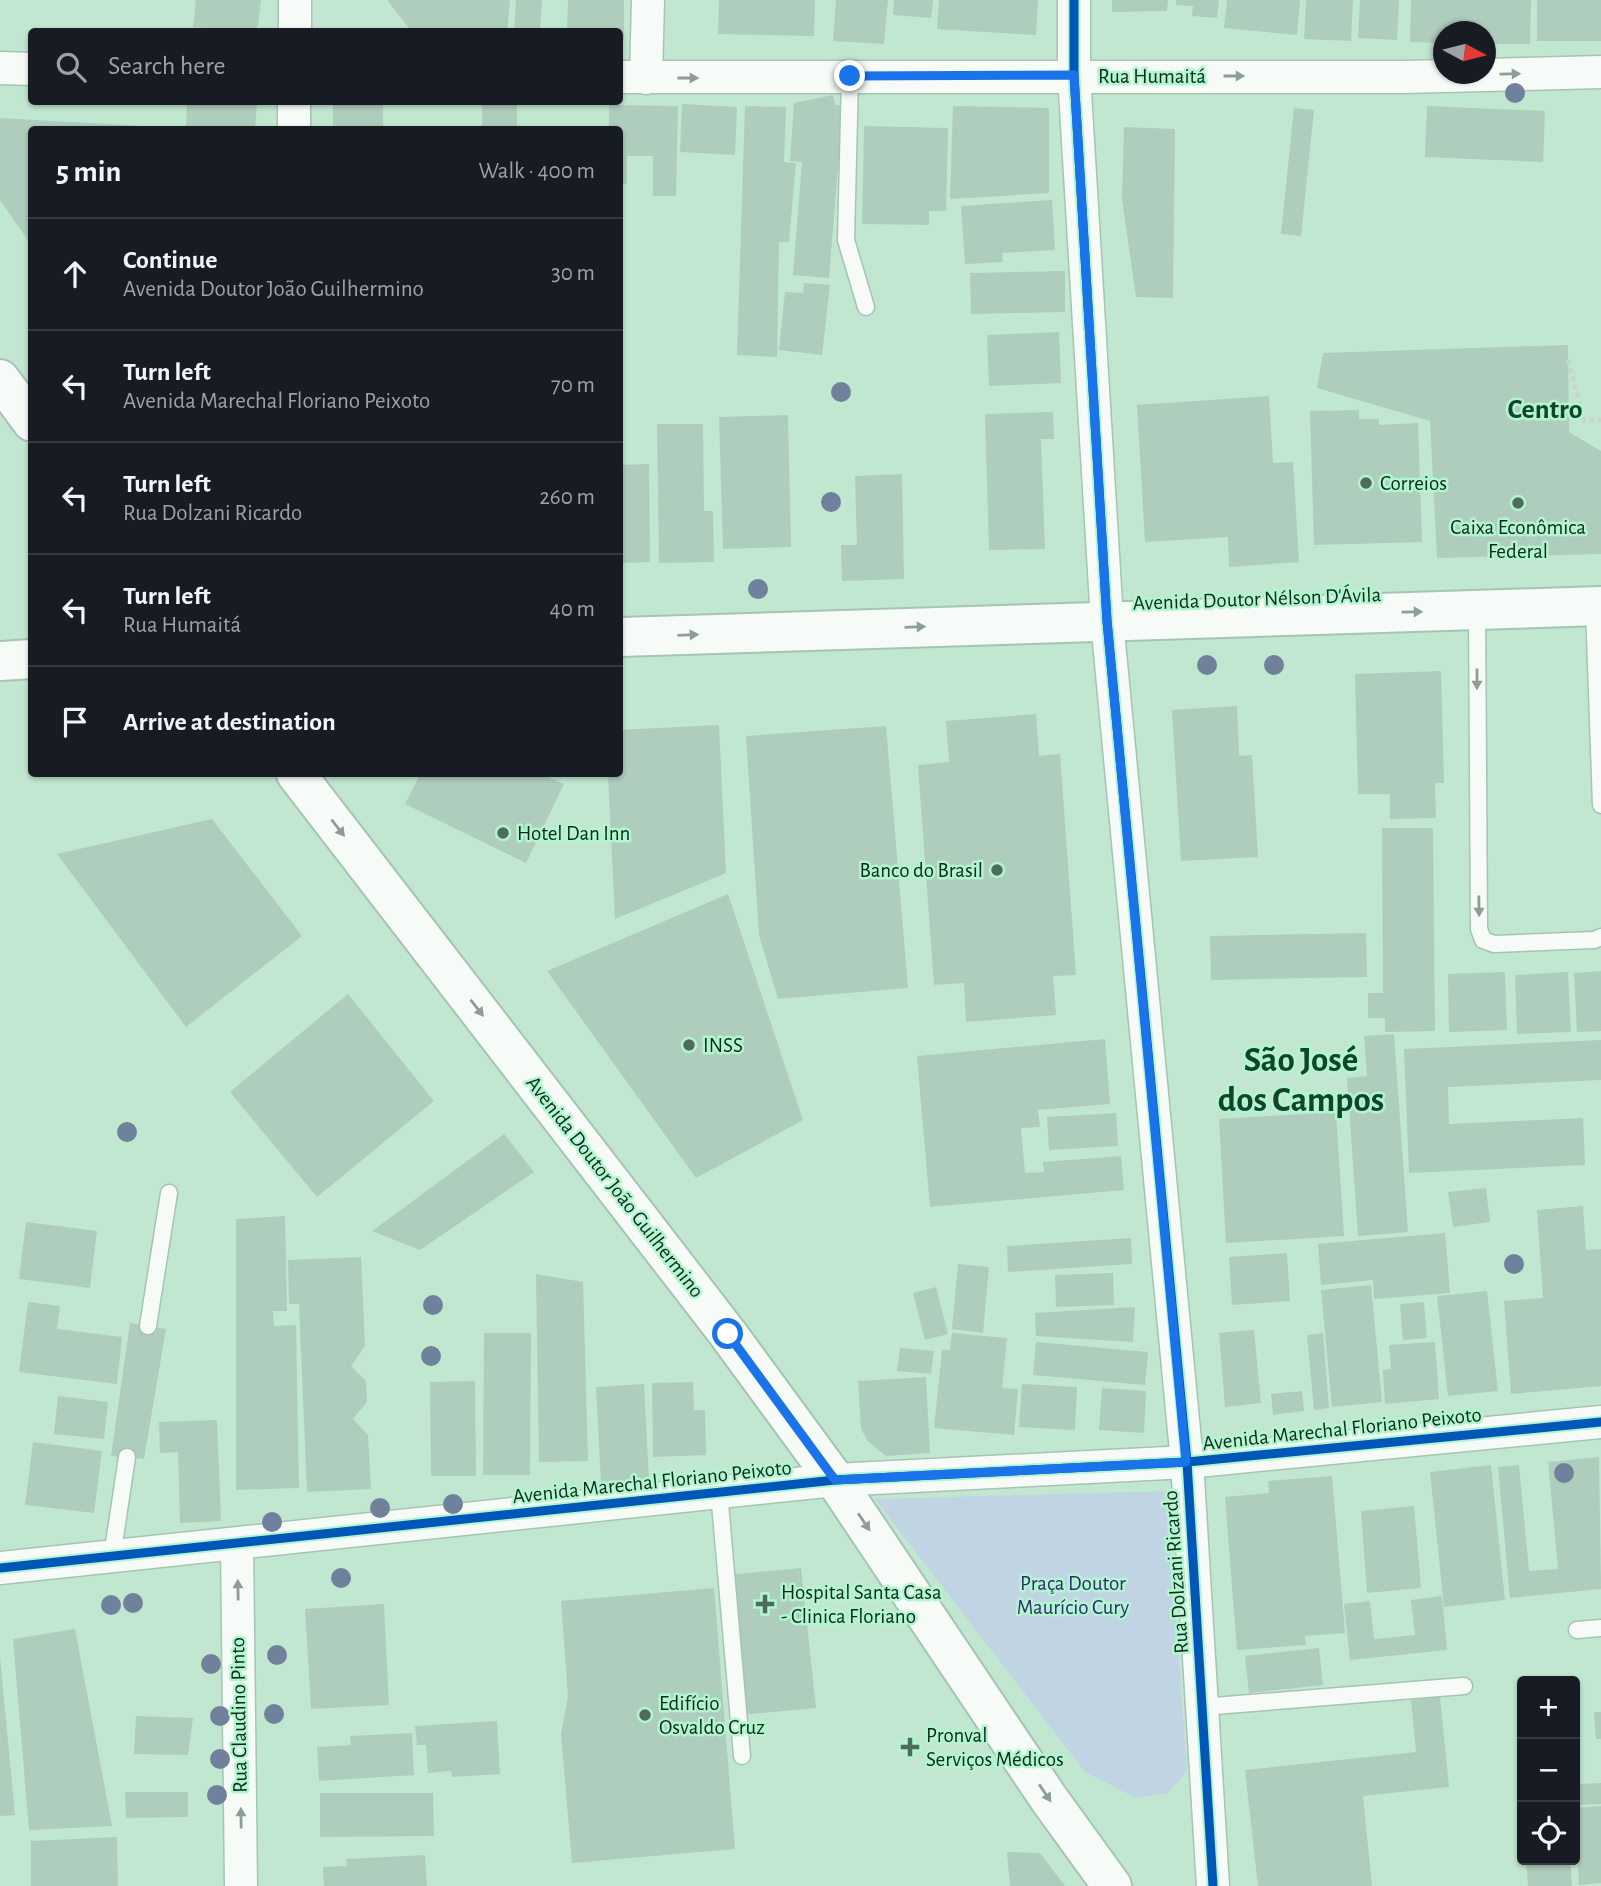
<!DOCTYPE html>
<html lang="en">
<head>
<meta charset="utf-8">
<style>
	:root { --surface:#171b24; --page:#20242c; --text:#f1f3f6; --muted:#9ea1a6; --line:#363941 }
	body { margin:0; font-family:"Alegreya Sans",sans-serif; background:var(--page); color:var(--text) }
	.controls { position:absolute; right:21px; bottom:21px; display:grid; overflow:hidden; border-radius:7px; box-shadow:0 2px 5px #0004 }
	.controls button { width:63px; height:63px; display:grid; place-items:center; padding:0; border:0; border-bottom:2px solid var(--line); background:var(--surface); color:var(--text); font:35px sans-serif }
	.compass { position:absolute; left:1433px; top:21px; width:63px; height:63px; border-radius:50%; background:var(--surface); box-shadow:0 2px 5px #0004; rotate:97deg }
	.stop { position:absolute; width:21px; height:21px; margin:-16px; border:5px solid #1a73e8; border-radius:50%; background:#fff }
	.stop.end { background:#1a73e8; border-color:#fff; box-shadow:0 2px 7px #0008 }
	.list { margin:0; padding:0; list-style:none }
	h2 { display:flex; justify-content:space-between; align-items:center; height:91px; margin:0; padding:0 28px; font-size:30px }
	h2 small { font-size:23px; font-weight:400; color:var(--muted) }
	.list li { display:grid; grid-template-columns:46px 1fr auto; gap:21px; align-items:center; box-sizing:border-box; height:112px; padding:0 28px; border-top:2px solid var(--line) }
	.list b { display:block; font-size:26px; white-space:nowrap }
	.list p { margin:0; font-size:23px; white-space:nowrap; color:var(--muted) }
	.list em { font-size:23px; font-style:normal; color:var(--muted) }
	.icon { flex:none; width:38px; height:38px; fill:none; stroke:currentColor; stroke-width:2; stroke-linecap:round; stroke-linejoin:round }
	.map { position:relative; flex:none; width:1601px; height:1886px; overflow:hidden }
	.search { position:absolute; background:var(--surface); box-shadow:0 2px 5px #0004; left:28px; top:28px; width:595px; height:77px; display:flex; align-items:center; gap:18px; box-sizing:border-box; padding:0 24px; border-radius:7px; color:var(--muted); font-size:26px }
	.panel { position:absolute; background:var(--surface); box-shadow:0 2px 5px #0004; left:28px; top:126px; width:595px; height:651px; border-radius:7px }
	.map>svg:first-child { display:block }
	.green { fill:#c0d4e4 }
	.building { fill:#afcdbc }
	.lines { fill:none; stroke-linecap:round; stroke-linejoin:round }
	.lane-casing { stroke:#a6c4b3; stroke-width:19 }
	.street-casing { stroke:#a6c4b3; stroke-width:35 }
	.secondary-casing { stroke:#a6c4b3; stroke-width:42 }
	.primary-casing { stroke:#a6c4b3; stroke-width:42 }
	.path { stroke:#c9d4ce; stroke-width:4.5; stroke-dasharray:5 3.5; stroke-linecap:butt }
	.lane { stroke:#f6fbf8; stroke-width:16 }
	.street { stroke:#f6fbf8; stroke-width:32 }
	.secondary { stroke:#f6fbf8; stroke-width:38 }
	.primary { stroke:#f6fbf8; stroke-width:38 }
	.cycleway-casing { stroke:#b2f6cf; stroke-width:13 }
	.cycleway { stroke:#0057b8; stroke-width:9 }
	.tree { fill:#70819c }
	.oneway { fill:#8e9d95 }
	.route { stroke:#1a73e8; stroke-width:9 }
	.poi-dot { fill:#4d6c5b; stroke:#b2f6cf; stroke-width:2.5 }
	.labels { text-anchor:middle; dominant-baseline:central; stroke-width:5; stroke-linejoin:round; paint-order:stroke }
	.street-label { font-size:21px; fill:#0e2a1c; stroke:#b2f6cf }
	.poi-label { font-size:21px; fill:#0e2a1c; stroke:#b2f6cf; text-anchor:start }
	.park-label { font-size:21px; fill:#2e2d71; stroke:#b2f6cf }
	.district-label { font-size:28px; font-weight:bold; fill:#10452c; stroke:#b2f6cf }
	.town-label { font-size:35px; font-weight:bold; fill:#10452c; stroke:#b2f6cf }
</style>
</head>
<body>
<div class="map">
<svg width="1601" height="1886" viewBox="0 0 1601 1886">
	<rect width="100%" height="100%" fill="#c1e7d1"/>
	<!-- green -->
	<path class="green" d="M1167,1491L1187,1771L1168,1793L1136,1798L1085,1772L875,1499Z"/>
	<!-- building -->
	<g class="building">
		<path d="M196,0H261L258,26L253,32L193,27Z"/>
		<path d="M387,0H510L507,32H412Z"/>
		<path d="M516,0H542L540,32H514Z"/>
		<path d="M568,0H624V40H620V32H567Z"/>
		<path d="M719,0H815L814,36L718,34Z"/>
		<path d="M836,0H888L884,44L833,41Z"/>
		<path d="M894,0H933L931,18L893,15Z"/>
		<path d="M939,0H1038L1036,35L937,29Z"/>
		<path d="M1112,0H1168L1167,11L1112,12Z"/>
		<path d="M1176,0H1219L1217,18L1192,16L1193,6L1176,5Z"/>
		<path d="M1227,0H1300L1297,35L1224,28Z"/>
		<path d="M1306,0H1353L1351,41L1304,39Z"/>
		<path d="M1360,0H1399L1397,40L1358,38Z"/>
		<path d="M1411,0H1531L1530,44H1486V32H1444V43L1410,42Z"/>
		<rect x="1537" y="0" width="64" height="41"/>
		<path d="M833,95L835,105L843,106L829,278L793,275L802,162L790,161L794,103Z"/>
		<path d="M187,102L257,104L255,130H186Z"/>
		<rect x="333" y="102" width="50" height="28"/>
		<rect x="482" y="104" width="35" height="26"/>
		<path d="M682,104L737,107L735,155L680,152Z"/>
		<path d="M609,105L678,106L676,196H653V156H627V184H620V130H609Z"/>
		<path d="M745,106L786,107L784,162L796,163L789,242H779L777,357L737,355Z"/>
		<path d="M953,106L1049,108V193L950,199Z"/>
		<path d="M1427,106L1545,111L1543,162L1425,157Z"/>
		<path d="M1294,108L1314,110L1301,236L1281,234Z"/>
		<path d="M0,118L160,127V130H32V246L0,200Z"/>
		<path d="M864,126L948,128L946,211H929V225L862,224Z"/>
		<path d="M1124,127L1175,129L1173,298L1136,297L1122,199Z"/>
		<path d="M1052,200L1055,250L1002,253L1003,262L965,264L961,206Z"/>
		<path d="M1065,271V312L971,314L970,273Z"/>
		<path d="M804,283L830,285L822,355L779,350L785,292L803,293Z"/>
		<path d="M1059,332L1061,383L989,386L987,335Z"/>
		<path d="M1568,345L1569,432L1601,451V554L1437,558L1430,421L1317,388L1323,353Z"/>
		<path d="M1269,396L1273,463L1293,462L1299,562L1229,567L1228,537L1145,542L1137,405Z"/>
		<path d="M1359,410V419H1379V425L1418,423L1422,542L1314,545L1310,411Z"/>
		<path d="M1053,412L1054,439H1041L1045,549L989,550L985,414Z"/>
		<path d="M788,415L791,547L723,549L719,417Z"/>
		<path d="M657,424H703L704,511H713L714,562L659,563Z"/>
		<path d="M649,464L650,562L620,563V465Z"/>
		<path d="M902,474L904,579L842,581L841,545H857L855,476Z"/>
		<path d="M1441,671L1444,783H1435L1436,818L1390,819V794H1358L1355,674Z"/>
		<path d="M1237,706L1239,756L1252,755L1258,857L1181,861L1172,710Z"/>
		<path d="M1036,714L1039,756L1060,754L1076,975L1053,976L1056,1015L966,1022L964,983L934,985L918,765L949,762L946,721Z"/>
		<path d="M719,725L726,873L615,919L608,774H620V730Z"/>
		<path d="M886,726L908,988L778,999L759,935L746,736Z"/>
		<path d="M420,774H541L564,784L526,863L405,804Z"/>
		<path d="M212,819L302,936L186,1027L57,854Z"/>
		<path d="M1382,828H1433L1435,1031L1385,1032V1018H1368V993H1383Z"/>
		<path d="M728,894L803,1120L696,1178L547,971Z"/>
		<path d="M1366,933L1367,977L1211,980L1210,936Z"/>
		<path d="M1601,971V1031L1577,1032L1574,973Z"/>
		<path d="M1505,972L1507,1030L1449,1032L1448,974Z"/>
		<path d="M1568,972L1571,1032L1517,1034L1515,975Z"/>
		<path d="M348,994L434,1101L317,1197L230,1092Z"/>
		<path d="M1394,1034L1408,1232L1358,1236L1347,1078L1367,1076L1364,1036Z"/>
		<path d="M1105,1039L1110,1104L1038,1110L1040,1127L1021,1128L1025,1173L1044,1172L1043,1162L1121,1156L1124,1190L930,1207L917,1056Z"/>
		<path d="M1601,1040V1080L1448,1087L1449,1124L1583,1118L1585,1165L1409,1173L1404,1049Z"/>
		<path d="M1336,1112L1344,1236L1226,1243L1219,1119Z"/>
		<path d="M1116,1113L1118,1146L1049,1150L1047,1117Z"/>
		<path d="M504,1134L534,1172L420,1250L372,1231Z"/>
		<path d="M1486,1188L1490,1222L1453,1227L1448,1192Z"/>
		<path d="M1583,1206L1586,1250L1601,1249V1386L1511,1394L1504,1301L1543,1298L1537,1210Z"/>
		<path d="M285,1216L287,1311H273L274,1326L296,1325L299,1488L236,1490V1219Z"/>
		<path d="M26,1222L97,1231L90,1288L19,1279Z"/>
		<path d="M1445,1233L1450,1293L1374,1299L1373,1280L1321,1285L1318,1244Z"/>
		<path d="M1131,1238L1132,1264L1008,1272L1007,1246Z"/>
		<path d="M1287,1253L1290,1301L1232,1305L1229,1257Z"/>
		<path d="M361,1257L365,1346L351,1366L366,1381L367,1402L353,1419L368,1435L371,1489L307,1492L299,1304H289L288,1260Z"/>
		<path d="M958,1264L989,1267L983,1333L952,1329Z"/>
		<path d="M1113,1273L1114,1305L1056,1307L1055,1275Z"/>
		<path d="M536,1274L583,1282L588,1461L539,1462Z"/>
		<path d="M1371,1285L1382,1402L1332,1407L1321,1290Z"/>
		<path d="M936,1287L948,1334L925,1340L913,1293Z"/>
		<path d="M1487,1291L1498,1391L1448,1396L1437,1296Z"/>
		<path d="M28,1302L60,1306L57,1329L122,1337L117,1384L19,1372Z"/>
		<path d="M1424,1302L1427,1338L1403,1340L1400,1304Z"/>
		<path d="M1135,1307L1133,1342L1036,1336L1035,1313Z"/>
		<path d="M130,1323L166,1329L144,1459L111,1456Z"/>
		<path d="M1254,1330L1261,1403L1225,1407L1219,1333Z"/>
		<path d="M484,1333H531L530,1475H483Z"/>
		<path d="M952,1333L1007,1338L1002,1388L1018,1389L1014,1435L934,1428L942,1350H950Z"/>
		<path d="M1323,1333L1329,1408L1314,1410L1307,1335Z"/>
		<path d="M1036,1342L1148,1352L1145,1385L1033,1375Z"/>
		<path d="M1435,1342L1439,1399L1385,1404L1383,1370L1391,1369L1389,1345Z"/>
		<path d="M900,1348L934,1351L931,1374L897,1371Z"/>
		<path d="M926,1377L930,1453L886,1456L868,1441L861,1429L858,1381Z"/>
		<path d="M475,1381L476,1476H431L430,1382Z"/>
		<path d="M693,1382L694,1410H705L706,1455L653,1457L652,1383Z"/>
		<path d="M644,1384L649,1480L601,1483L596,1387Z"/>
		<path d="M1022,1384L1077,1387L1075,1430L1019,1427Z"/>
		<path d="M1102,1388L1146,1391L1144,1433L1099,1430Z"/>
		<path d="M1302,1391L1304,1411L1273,1415L1271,1394Z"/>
		<path d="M58,1396L108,1402L104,1439L54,1434Z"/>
		<path d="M217,1420L221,1521L180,1523L178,1452L160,1453L159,1422Z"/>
		<path d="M33,1442L102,1451L94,1513L25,1505Z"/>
		<path d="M1599,1457L1601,1589L1510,1598L1498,1467L1519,1465L1529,1571L1558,1569L1548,1462Z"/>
		<path d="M1491,1465L1505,1600L1444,1607L1430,1472Z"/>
		<path d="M1332,1476L1345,1633L1305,1636L1306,1645L1237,1650L1225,1497L1269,1493L1268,1481Z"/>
		<path d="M1414,1506L1421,1588L1367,1593L1361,1511Z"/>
		<path d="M801,1568L816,1708L741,1715L728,1575Z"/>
		<path d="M714,1588L735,1849L572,1863L561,1734L568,1696L561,1601Z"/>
		<path d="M1442,1596L1447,1650L1350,1660L1344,1604L1370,1601L1374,1639L1415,1635L1411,1600Z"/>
		<path d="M384,1604L389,1705L311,1709L305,1609Z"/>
		<path d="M75,1629L112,1826L29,1830L13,1639Z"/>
		<path d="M1319,1648L1323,1685L1249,1693L1245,1656Z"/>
		<path d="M0,1657L15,1815L0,1816Z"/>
		<path d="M1440,1697L1449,1787L1363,1796L1372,1886H1258L1245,1770L1416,1752L1411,1700Z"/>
		<path d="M1594,1712H1601V1739H1596Z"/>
		<path d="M136,1716L193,1718L188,1755L134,1754Z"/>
		<path d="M497,1721L500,1774L452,1777L451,1771L428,1773L426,1745H417L415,1726Z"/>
		<path d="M412,1733L414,1775L319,1781L317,1747L351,1745L350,1736Z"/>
		<path d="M1601,1783V1804L1577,1805L1576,1784Z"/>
		<path d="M125,1792H188V1817L126,1818Z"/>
		<path d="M320,1793H433L434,1836L320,1837Z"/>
		<path d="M1601,1806V1883L1579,1885L1575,1808Z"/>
		<path d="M117,1837L118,1886H31V1841Z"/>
		<path d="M1007,1852L1040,1853L1065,1886H1010Z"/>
		<path d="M425,1855L427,1886H324L323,1867L347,1866L346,1859Z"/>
		<path d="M1526,1860H1570L1572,1886H1528Z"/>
	</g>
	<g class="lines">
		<defs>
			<g id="lane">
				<path d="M850,77L846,240L866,307"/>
				<path d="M1594,607L1601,805"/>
				<path d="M1477,610L1479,929L1483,940L1494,944L1594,940L1601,937"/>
				<path d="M148,1326L169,1193"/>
				<path d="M719,1492L742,1756"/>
				<path d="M112,1557L127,1457"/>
				<path d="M1577,1630L1601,1628"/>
				<path d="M1202,1707L1464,1686"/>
			</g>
			<g id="street">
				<path d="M295,0V32"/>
				<path d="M1074,0V75L1107,621L1187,1462L1213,1886"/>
				<path d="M0,68L32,69"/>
				<path d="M620,77H1404L1601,72"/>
				<path d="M646,78L648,0"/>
				<path d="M294,130V102"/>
				<path d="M237,1544L241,1886"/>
				<path d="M0,1568L835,1480L1187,1462L1601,1422"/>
			</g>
			<g id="secondary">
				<path d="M0,379L32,422"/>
				<path d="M296,774L728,1334L835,1480L1049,1799L1112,1886"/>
			</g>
			<g id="primary">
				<path d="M620,637L1601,606"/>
				<path d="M0,661L32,659"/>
			</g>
		</defs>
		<!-- lane casing -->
		<use href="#lane" class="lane-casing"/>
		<!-- street casing -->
		<use href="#street" class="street-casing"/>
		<!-- secondary casing -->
		<use href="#secondary" class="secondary-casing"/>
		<!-- primary casing -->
		<use href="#primary" class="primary-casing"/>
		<!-- path -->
		<path class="path" d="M1568,360L1584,421L1601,420"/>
		<!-- lane -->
		<use href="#lane" class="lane"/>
		<!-- street -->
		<use href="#street" class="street"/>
		<!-- secondary -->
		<use href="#secondary" class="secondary"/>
		<!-- primary -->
		<use href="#primary" class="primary"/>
		<defs>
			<g id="cycleway">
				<path d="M1074,0V75L1107,621L1187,1462L1213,1886"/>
				<path d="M0,1568L835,1480L1187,1462L1601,1422"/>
			</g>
		</defs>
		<!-- cycleway casing -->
		<use href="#cycleway" class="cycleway-casing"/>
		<!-- cycleway -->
		<use href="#cycleway" class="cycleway"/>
	</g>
	<!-- trees -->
	<g class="tree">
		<circle cx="1515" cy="93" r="10"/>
		<circle cx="841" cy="392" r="10"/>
		<circle cx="831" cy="502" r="10"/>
		<circle cx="758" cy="589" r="10"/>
		<circle cx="1207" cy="665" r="10"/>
		<circle cx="1274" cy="665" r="10"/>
		<circle cx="127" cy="1132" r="10"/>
		<circle cx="1514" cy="1264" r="10"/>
		<circle cx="433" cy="1305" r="10"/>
		<circle cx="431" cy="1356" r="10"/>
		<circle cx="1564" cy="1473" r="10"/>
		<circle cx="453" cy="1504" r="10"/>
		<circle cx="380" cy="1508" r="10"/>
		<circle cx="272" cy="1522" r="10"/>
		<circle cx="341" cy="1578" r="10"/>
		<circle cx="133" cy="1603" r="10"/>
		<circle cx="111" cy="1605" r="10"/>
		<circle cx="277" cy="1655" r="10"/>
		<circle cx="211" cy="1664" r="10"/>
		<circle cx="274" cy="1714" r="10"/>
		<circle cx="220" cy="1716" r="10"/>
		<circle cx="220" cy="1759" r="10"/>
		<circle cx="217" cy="1795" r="10"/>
	</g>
	<!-- one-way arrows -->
	<defs><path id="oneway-solid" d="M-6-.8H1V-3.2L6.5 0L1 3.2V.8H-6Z" transform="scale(1.75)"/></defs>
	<g class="oneway">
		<use href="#oneway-solid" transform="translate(1510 74) rotate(-1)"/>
		<use href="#oneway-solid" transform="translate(1234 76)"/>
		<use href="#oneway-solid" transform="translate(688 78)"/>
		<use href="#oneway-solid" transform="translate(1412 612) rotate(-1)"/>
		<use href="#oneway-solid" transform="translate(915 627) rotate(-2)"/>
		<use href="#oneway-solid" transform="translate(688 635) rotate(-2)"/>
		<use href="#oneway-solid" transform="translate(1477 679) rotate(90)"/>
		<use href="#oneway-solid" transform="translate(338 828) rotate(52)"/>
		<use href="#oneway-solid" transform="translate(1479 906) rotate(89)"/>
		<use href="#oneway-solid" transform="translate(477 1008) rotate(52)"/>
		<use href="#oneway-solid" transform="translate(864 1522) rotate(56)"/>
		<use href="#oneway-solid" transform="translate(238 1590) rotate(-91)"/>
		<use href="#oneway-solid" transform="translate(1045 1793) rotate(56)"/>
		<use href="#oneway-solid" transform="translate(241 1818) rotate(-91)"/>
	</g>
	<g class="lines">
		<!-- route -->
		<path class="route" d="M728,1334L835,1480L1186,1462L1107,621L1074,75L850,76"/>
	</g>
	<!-- markers -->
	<g class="poi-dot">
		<circle cx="1366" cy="483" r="7"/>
		<circle cx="1518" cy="503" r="7"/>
		<circle cx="503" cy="833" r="7"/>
		<circle cx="997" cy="870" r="7"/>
		<circle cx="689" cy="1045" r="7"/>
		<path d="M761.5 1593.5h7v7h7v7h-7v7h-7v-7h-7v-7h7z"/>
		<circle cx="645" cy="1715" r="7"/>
		<path d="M906.5 1736.5h7v7h7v7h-7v7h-7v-7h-7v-7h7z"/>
	</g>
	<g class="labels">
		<!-- street labels -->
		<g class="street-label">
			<text x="1152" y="76">Rua Humaitá</text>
			<text transform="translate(1257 599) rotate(-2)">Avenida Doutor Nélson D'Ávila</text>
			<text transform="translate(615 1187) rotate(52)">Avenida Doutor João Guilhermino</text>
			<text transform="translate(1342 1429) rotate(-6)">Avenida Marechal Floriano Peixoto</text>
			<text transform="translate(652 1482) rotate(-6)">Avenida Marechal Floriano Peixoto</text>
			<text transform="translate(1176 1572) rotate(-94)">Rua Dolzani Ricardo</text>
			<text transform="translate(239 1715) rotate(-91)">Rua Claudino Pinto</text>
		</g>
		<!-- poi labels -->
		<g class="poi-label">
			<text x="1380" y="483">Correios</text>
			<text x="1518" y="527" text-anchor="middle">Caixa Econômica<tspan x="1518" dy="24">Federal</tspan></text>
			<text x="517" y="833">Hotel Dan Inn</text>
			<text x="983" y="870" text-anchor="end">Banco do Brasil</text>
			<text x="703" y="1045">INSS</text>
			<text x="781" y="1592">Hospital Santa Casa<tspan x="781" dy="24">- Clinica Floriano</tspan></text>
			<text x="659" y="1703">Edifício<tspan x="659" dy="24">Osvaldo Cruz</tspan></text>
			<text x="926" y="1735">Pronval<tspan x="926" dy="24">Serviços Médicos</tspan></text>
		</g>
		<!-- park labels -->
		<g class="park-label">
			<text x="1073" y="1583">Praça Doutor<tspan x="1073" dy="24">Maurício Cury</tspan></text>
		</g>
		<!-- district labels -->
		<g class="district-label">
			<text x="1545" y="410">Centro</text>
		</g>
		<!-- town labels -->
		<g class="town-label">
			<text x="1301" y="1060">São José<tspan x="1301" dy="40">dos Campos</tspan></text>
		</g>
	</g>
</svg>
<div class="controls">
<button>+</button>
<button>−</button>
<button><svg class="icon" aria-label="locate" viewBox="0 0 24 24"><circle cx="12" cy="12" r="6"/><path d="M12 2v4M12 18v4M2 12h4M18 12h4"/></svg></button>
</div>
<svg class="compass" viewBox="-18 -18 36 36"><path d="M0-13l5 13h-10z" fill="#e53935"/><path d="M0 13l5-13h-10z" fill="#9ea1a6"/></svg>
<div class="stop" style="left:728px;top:1334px"></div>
<div class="stop end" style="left:850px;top:76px"></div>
<div class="search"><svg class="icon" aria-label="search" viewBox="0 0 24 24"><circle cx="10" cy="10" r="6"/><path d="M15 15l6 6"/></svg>Search here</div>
<section class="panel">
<h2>5 min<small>Walk · 400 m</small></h2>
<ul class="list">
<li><svg class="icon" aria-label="ahead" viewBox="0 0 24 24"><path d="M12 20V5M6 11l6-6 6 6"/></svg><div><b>Continue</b><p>Avenida Doutor João Guilhermino</p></div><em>30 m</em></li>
<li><svg class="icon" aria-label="left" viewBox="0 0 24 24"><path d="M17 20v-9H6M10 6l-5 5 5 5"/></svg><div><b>Turn left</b><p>Avenida Marechal Floriano Peixoto</p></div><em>70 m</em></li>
<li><svg class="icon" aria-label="left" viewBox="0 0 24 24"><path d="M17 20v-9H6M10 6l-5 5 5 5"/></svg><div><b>Turn left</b><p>Rua Dolzani Ricardo</p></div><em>260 m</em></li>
<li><svg class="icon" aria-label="left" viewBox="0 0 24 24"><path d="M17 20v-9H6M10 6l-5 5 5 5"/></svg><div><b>Turn left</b><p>Rua Humaitá</p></div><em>40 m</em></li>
<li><svg class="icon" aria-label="arrive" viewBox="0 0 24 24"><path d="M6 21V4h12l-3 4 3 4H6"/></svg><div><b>Arrive at destination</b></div></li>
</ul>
</section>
</div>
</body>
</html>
